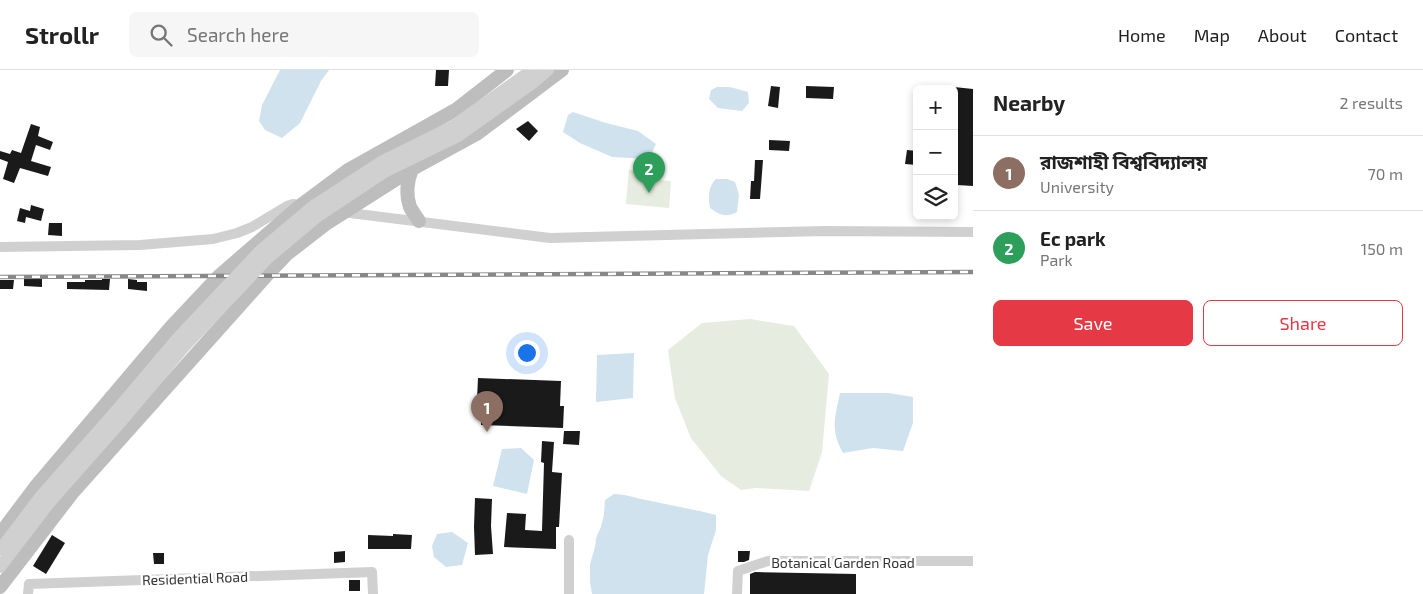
<!DOCTYPE html>
<html lang="en">
<head>
<meta charset="utf-8">
<style>
	:root { --surface:#fff; --page:#f6f6f6; --text:#222; --muted:#767676; --line:#e0e0e0; --accent:#e63946 }
	body { margin:0; font-family:"Exo 2","Noto Sans Bengali",sans-serif; background:var(--page); color:var(--text) }
	.controls { position:absolute; right:15px; top:15px; display:grid; overflow:hidden; border-radius:8px; box-shadow:0 2px 8px #0003 }
	.controls button { width:45px; height:45px; display:grid; place-items:center; padding:0; border:0; border-bottom:1px solid var(--line); background:var(--surface); color:var(--text); font:25px sans-serif }
	.you { position:absolute; left:526px; top:282px; width:18px; height:18px; margin:-12px; border:4px solid #fff; border-radius:50%; background:#1a73e8; box-shadow:0 0 0 8px #1a73e833 }
	.badge { display:grid; place-items:center; width:32px; height:32px; border-radius:50%; background:var(--accent); color:#fff; font-size:16px; font-weight:700 }
	.pin { position:absolute; translate:-50% -41px; filter:drop-shadow(0 1px 2px #0008) }
	.pin::after { content:''; position:absolute; top:26px; width:18px; height:15px; background:inherit; clip-path:polygon(0 0,100% 0,50% 100%) }
	.list { margin:0; padding:0; list-style:none }
	h2 { display:flex; justify-content:space-between; align-items:center; height:65px; margin:0; padding:0 20px; font-size:21px }
	h2 small { font-size:16px; font-weight:400; color:var(--muted) }
	.list li { display:grid; grid-template-columns:32px 1fr auto; gap:15px; align-items:center; box-sizing:border-box; height:75px; padding:0 20px; border-top:1px solid var(--line) }
	.list b { display:block; font-size:19px; white-space:nowrap }
	.list p { margin:0; font-size:16px; white-space:nowrap; color:var(--muted) }
	.list em { font-size:16px; font-style:normal; color:var(--muted) }
	.actions { display:flex; gap:10px; padding:15px 20px }
	.actions a { flex:1; padding:11px 0; border:1px solid var(--accent); border-radius:8px; text-align:center; font-size:18px; color:var(--accent) }
	.actions .main { background:var(--accent); color:#fff }
	.icon { flex:none; width:28px; height:28px; fill:none; stroke:currentColor; stroke-width:2; stroke-linecap:round; stroke-linejoin:round }
	.map { position:relative; flex:none; width:973px; height:524px; overflow:hidden }
	header { display:flex; align-items:center; gap:30px; box-sizing:border-box; height:70px; padding:0 25px; background:var(--surface); border-bottom:1px solid var(--line) }
	header strong { font-size:24px }
	nav { display:flex; gap:28px; margin-inline-start:auto; font-size:18px }
	.search { width:350px; height:45px; background:var(--page); display:flex; align-items:center; gap:12px; box-sizing:border-box; padding:0 18px; border-radius:8px; color:var(--muted); font-size:19px }
	main { display:flex }
	aside { flex:1; background:var(--surface) }
	.map>svg:first-child { display:block }
	.green { fill:#e6ecdf }
	.water { fill:#cfe2ee }
	.building { fill:#1a1a1a }
	.lines { fill:none; stroke-linecap:round; stroke-linejoin:round }
	.minor { stroke:#d0d0d0; stroke-width:10 }
	.secondary { stroke:#bdbdbd; stroke-width:14 }
	.rail-casing { stroke:#888; stroke-width:4.5 }
	.rail { stroke:#fff; stroke-width:2.5; stroke-dasharray:8; stroke-linecap:butt }
	.tertiary-bridge { stroke:#d0d0d0; stroke-width:12 }
	.labels { text-anchor:middle; dominant-baseline:central; stroke-width:5; stroke-linejoin:round; paint-order:stroke }
	.street-label { font-size:14px; fill:#333; stroke:#fff }
</style>
</head>
<body>
<header>
<strong>Strollr</strong>
<div class="search"><svg class="icon" aria-label="search" viewBox="0 0 24 24"><circle cx="10" cy="10" r="6"/><path d="M15 15l6 6"/></svg>Search here</div>
<nav><a>Home</a><a>Map</a><a>About</a><a>Contact</a></nav>
</header>
<main>
<div class="map">
<svg width="973" height="524" viewBox="0 0 973 524">
	<rect width="100%" height="100%" fill="#fff"/>
	<!-- green -->
	<g class="green">
		<path d="M629,99L649,109L671,111L669,138L626,134Z"/>
		<path d="M750,249L794,256L829,304L822,382L809,421L756,418L741,420L721,406L691,368L675,328L668,280L702,253Z"/>
	</g>
	<!-- water -->
	<g class="water">
		<path d="M280,0H329L321,11L300,53L282,68L265,60L259,51L262,35Z"/>
		<path d="M717,17H730L748,22L749,33L742,41L718,38L709,29L711,20Z"/>
		<path d="M573,42L606,53L638,61L656,74L649,89L612,87L580,73L563,62L568,45Z"/>
		<path d="M716,109H727L735,112L739,125L737,142C725,148 720,145 710,138C708,127 708,117 716,109Z"/>
		<path d="M634,283L633,328L596,332L597,285Z"/>
		<path d="M840,323H888L913,327V353L903,381L873,378L843,383C830,359 835,348 840,323Z"/>
		<path d="M521,378L534,390L527,424L493,416L502,379Z"/>
		<path d="M614,424C625,424 635,428 646,430C669,435 693,439 716,445V460L708,485L704,524H592L590,512V494L595,477L596,468L601,457L604,444L605,430Z"/>
		<path d="M452,462L468,473L462,495L446,497L434,487L432,476L437,464Z"/>
	</g>
	<!-- building -->
	<g class="building">
		<path d="M436,0H449L448,16H435Z"/>
		<path d="M771,16L780,17L778,38L768,36Z"/>
		<path d="M806,16L834,17L833,29L806,28Z"/>
		<path d="M954,17L973,19V116L957,115L958,106H954Z"/>
		<path d="M528,51L538,61L529,71L516,59Z"/>
		<path d="M31,54L40,57L38,66L53,72L50,80L36,75L31,91L51,97L48,106L20,98L14,113L3,109L8,92L0,89V81L10,84L12,80L21,83Z"/>
		<path d="M769,70L790,71L789,81L769,80Z"/>
		<path d="M907,80L917,81V95L905,94Z"/>
		<path d="M755,90H763L760,129H750L751,111H754Z"/>
		<path d="M31,135L44,139L41,151L26,147L25,153L17,151L20,138L30,141Z"/>
		<path d="M49,153H62V166L48,165Z"/>
		<path d="M24,208L42,209V217L24,216Z"/>
		<path d="M102,209H110L109,220L67,219V212H85V210H102Z"/>
		<path d="M128,209L137,210V212H147V221L128,219Z"/>
		<path d="M0,210H14L13,219H0Z"/>
		<path d="M478,308L561,311L560,336H564L563,358L481,355L482,329H477Z"/>
		<path d="M564,361H580L579,375L563,374Z"/>
		<path d="M542,371L554,372L552,402L562,403L559,457H556V479L504,477L507,443L526,444L525,460L542,461L544,393L541,392Z"/>
		<path d="M475,428L492,429L491,456L493,484L475,485L474,457Z"/>
		<path d="M393,464L412,465L411,479H368V465L393,466Z"/>
		<path d="M52,465L65,473L46,504L33,496Z"/>
		<path d="M345,481V492L334,493V482Z"/>
		<path d="M738,481H750L749,490L744,492H738Z"/>
		<path d="M153,483H164V494H154Z"/>
		<path d="M755,502L856,504V524H750V504Z"/>
		<rect x="349" y="510" width="11" height="11"/>
	</g>
	<g class="lines">
		<!-- minor -->
		<g class="minor">
			<path d="M342,142L550,168L825,161L973,162"/>
			<path d="M0,177L140,175L213,169L237,163L252,157L287,136L293,134L303,136"/>
			<path d="M569,470V524"/>
			<path d="M28,524L29,514L372,502L373,524"/>
			<path d="M737,524L738,501L768,491H973"/>
		</g>
		<!-- secondary -->
		<g class="secondary">
			<path d="M412,99C407,111 406,125 410,137C412,141 416,146 419,151"/>
			<path d="M0,464L37,415L171,257L219,206L301,135L348,100L457,39L507,0"/>
			<path d="M0,517L73,422L266,206L287,184L327,153L412,99L478,63L562,0"/>
		</g>
		<defs>
			<path id="rail" d="M0,207L973,202"/>
		</defs>
		<!-- rail casing -->
		<use href="#rail" class="rail-casing"/>
		<!-- rail -->
		<use href="#rail" class="rail"/>
		<!-- tertiary-bridge -->
		<g class="tertiary-bridge">
			<path d="M0,480L41,426L117,340L176,270L261,180L312,137L381,92L452,57L532,0"/>
			<path d="M0,497L49,433L125,347L184,277L268,188L318,146L386,101L458,66L534,12L548,0"/>
		</g>
	</g>
	<g class="labels">
		<!-- street labels -->
		<g class="street-label">
			<text x="843" y="492">Botanical Garden Road</text>
			<text transform="translate(195 508) rotate(-2)">Residential Road</text>
		</g>
	</g>
</svg>
<div class="controls">
<button>+</button>
<button>−</button>
<button><svg class="icon" aria-label="layers" viewBox="0 0 24 24"><path d="M12 4l9 5-9 5-9-5zM3 14l9 5 9-5"/></svg></button>
</div>
<div class="you"></div>
<div class="pin badge" style="left:487px;top:362px;background:#8d6e63">1</div>
<div class="pin badge" style="left:649px;top:123px;background:#2e9e5b">2</div>
</div>
<aside>
<h2>Nearby<small>2 results</small></h2>
<ul class="list">
<li><span class="badge" style="background:#8d6e63">1</span><div><b>রাজশাহী বিশ্ববিদ্যালয়</b><p>University</p></div><em>70 m</em></li>
<li><span class="badge" style="background:#2e9e5b">2</span><div><b>Ec park</b><p>Park</p></div><em>150 m</em></li>
</ul>
<div class="actions"><a class="main">Save</a><a>Share</a></div>
</aside>
</main>
</body>
</html>
